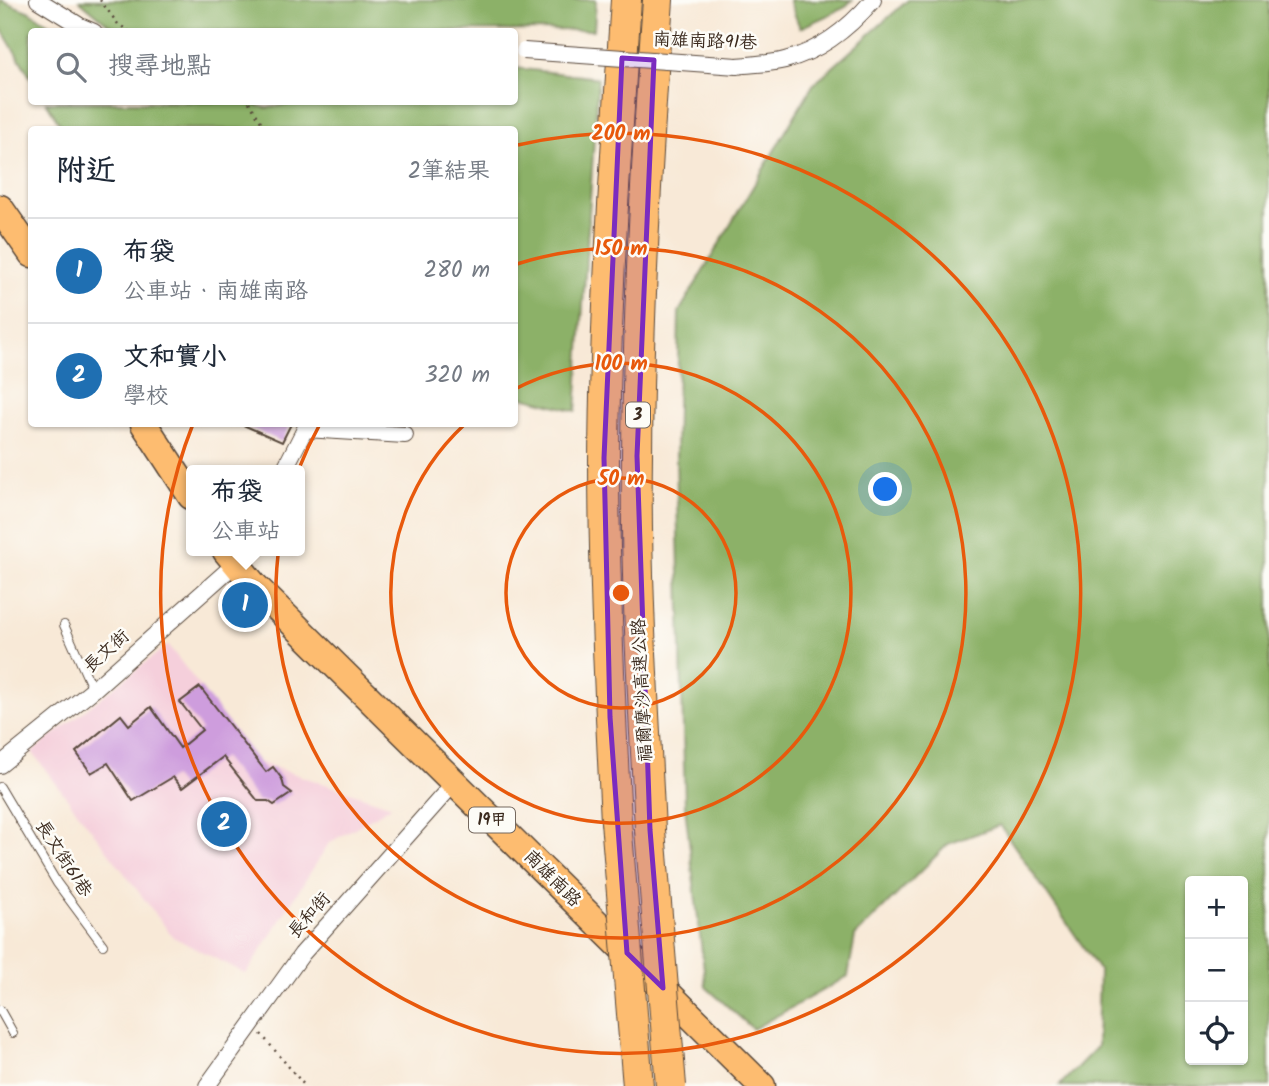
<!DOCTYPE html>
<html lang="zh-TW">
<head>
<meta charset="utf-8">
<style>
	:root { --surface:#fff; --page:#f6f6f7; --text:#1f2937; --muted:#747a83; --line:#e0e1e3; --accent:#1f6fb2 }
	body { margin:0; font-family:Kalam,"LXGW WenKai TC",sans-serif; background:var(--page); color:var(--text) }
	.controls { position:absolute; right:21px; bottom:21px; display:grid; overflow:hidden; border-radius:7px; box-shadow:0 2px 5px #0004 }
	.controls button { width:63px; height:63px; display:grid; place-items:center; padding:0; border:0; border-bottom:2px solid var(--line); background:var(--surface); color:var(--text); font:35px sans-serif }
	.you { position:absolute; left:886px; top:490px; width:24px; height:24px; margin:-18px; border:5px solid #fff; border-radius:50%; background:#1a73e8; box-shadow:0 0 0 10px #1a73e833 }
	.badge { display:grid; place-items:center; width:46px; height:46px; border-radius:50%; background:var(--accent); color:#fff; font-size:23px; font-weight:700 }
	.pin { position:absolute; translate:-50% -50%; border:4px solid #fff; box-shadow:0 2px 7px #0006 }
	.popup { position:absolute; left:186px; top:465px; width:119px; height:91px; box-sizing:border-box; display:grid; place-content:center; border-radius:7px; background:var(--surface); filter:drop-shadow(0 2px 5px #0005); font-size:23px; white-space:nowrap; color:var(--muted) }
	.popup b { font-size:26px; color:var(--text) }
	.popup::after { content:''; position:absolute; left:50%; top:100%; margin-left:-14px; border:14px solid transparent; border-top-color:var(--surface) }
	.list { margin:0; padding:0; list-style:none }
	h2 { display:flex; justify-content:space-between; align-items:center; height:91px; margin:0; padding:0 28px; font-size:30px }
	h2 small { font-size:23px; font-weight:400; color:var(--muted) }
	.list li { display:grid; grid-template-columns:46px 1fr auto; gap:21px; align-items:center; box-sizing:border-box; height:105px; padding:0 28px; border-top:2px solid var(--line) }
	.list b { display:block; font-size:26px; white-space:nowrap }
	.list p { margin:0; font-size:23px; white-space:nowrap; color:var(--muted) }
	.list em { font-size:23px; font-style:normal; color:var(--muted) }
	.icon { flex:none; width:38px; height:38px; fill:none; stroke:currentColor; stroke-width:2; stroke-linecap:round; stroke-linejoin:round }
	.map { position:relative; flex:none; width:1269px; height:1086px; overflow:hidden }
	.search { position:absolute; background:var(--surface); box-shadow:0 2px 5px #0004; left:28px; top:28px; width:490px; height:77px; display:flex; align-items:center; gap:18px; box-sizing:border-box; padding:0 24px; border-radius:7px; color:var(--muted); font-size:26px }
	.panel { position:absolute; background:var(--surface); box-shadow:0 2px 5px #0004; left:28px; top:126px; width:490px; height:301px; border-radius:7px }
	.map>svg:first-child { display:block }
	.built { fill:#f5cfdb }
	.forest { fill:#8cb167; stroke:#646e42; stroke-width:2; fill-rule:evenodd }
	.building { fill:#ce9ddd }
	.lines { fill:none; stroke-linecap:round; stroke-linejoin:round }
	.service-casing { stroke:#57473a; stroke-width:10 }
	.minor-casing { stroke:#57473a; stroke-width:18 }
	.primary-casing { stroke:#57473a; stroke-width:29 }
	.motorway-casing { stroke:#57473a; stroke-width:32 }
	.path { stroke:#57473a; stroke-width:2.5; stroke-dasharray:2 5; stroke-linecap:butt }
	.service { stroke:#fff; stroke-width:8 }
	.minor { stroke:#fff; stroke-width:16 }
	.primary { stroke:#fdbc6f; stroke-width:26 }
	.motorway { stroke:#fdbc6f; stroke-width:30 }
	.minor-bridge-casing { stroke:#57473a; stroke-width:18; stroke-linecap:butt }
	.motorway-bridge-casing { stroke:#57473a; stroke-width:32; stroke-linecap:butt }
	.minor-bridge { stroke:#fff; stroke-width:16 }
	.motorway-bridge { stroke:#fdbc6f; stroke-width:30 }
	.marked { fill:#7b2cbf; fill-opacity:0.2; stroke:#7b2cbf; stroke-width:5; stroke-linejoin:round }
	.ring { fill:none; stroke:#e8590c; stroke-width:3.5 }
	.labels { text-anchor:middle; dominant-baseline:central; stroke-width:5; stroke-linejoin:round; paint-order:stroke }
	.shield { fill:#fdfcf7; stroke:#75695f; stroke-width:2 }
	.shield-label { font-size:16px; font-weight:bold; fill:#3b2a1e }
	.street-label { font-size:18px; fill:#3b2a1e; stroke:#fdfcf7 }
	.centre { fill:#e8590c; stroke:#fdfcf7; stroke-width:3.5 }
	.ring-label { font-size:21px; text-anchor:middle; font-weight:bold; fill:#e8590c; stroke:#fdfcf7; stroke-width:5; stroke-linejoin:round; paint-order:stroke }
</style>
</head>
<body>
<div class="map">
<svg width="1269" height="1086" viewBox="0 0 1269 1086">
	<rect width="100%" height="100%" fill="#fdfcf7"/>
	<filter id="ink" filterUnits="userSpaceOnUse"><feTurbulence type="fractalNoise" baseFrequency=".0143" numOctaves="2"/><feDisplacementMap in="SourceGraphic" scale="14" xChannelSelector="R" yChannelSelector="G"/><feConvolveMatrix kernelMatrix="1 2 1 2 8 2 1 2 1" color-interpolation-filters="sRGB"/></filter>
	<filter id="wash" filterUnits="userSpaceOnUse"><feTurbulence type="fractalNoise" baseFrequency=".00686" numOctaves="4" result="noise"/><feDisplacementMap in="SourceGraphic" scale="28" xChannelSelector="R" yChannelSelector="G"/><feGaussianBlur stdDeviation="1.57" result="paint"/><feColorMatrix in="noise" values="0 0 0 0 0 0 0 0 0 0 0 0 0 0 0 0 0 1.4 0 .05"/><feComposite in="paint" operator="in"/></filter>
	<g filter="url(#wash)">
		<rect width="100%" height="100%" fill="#f8e9d7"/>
		<!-- built -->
		<path class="built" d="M168,645L258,762L392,806L329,843L246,974L173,937L32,752Z"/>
		<!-- forest -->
		<g class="forest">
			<path d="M0,0L30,12L60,31L32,32L31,78L0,27Z"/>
			<path d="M79,0H596L594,30L131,32L109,25Z"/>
			<path d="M789,0H852L844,8L800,28Z"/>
			<path d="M908,0H1269V1086H1059L1097,1047L1099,970L1000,825L948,844L855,936L848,976L753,1029L706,987L685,807L676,456L679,312L813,85ZM1243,881V1060H1190V881Z"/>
			<path d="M515,68L598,78L576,411L515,395L514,130L63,129L46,102H243L267,108L301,102H514Z"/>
		</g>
		<g id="blocks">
			<!-- building -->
			<g class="building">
				<path d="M241,424H291L282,442Z"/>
				<path d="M200,687L266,772L273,767L282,779L284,787L292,793L274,805L268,801H258L223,757L182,788L173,777L133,801L108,763L91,773L76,752L121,715L129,725L151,707L180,748L202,730L180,702Z"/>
			</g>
		</g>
	</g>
	<g filter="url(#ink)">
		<use href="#blocks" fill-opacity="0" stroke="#57473a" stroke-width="2"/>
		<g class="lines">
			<defs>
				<g id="service">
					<path d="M64,625L93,690"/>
					<path d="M0,787L57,883L103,945"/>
					<path d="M0,1010L13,1033"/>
				</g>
				<g id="minor">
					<path d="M38,0L80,26L94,32"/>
					<path d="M737,66C752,64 770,64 785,60C821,51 850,27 873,0"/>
					<path d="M284,470L305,429L405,435"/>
					<path d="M0,765L93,690L235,564L239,556"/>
					<path d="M207,1086L302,954L454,783"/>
				</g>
				<g id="primary">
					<path d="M0,208L32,254"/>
					<path d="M144,424L191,496"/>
					<path d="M226,551L253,584L762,1086"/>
				</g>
				<g id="motorway">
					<path d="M616,821C610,701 604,581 604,460C605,307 616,153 626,0"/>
					<path d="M650,830C644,705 635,580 637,455C638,303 647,151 658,0"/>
				</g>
			</defs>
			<!-- service casing -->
			<use href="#service" class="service-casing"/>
			<!-- minor casing -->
			<use href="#minor" class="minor-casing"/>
			<!-- primary casing -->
			<use href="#primary" class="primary-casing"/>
			<!-- motorway casing -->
			<use href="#motorway" class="motorway-casing"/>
			<!-- path -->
			<g class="path">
				<path d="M100,0L118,24L130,32"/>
				<path d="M249,102L266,130"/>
				<path d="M261,1034L305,1086"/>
			</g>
			<!-- service -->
			<use href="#service" class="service"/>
			<!-- minor -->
			<use href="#minor" class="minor"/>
			<!-- primary -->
			<use href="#primary" class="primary"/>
			<!-- motorway -->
			<use href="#motorway" class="motorway"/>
			<defs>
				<path id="minor-bridge" d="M524,51L737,66"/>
				<g id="motorway-bridge">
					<path d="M616,821L638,1086"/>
					<path d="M650,830L671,1086"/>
				</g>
			</defs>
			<!-- minor-bridge casing -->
			<use href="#minor-bridge" class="minor-bridge-casing"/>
			<!-- motorway-bridge casing -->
			<use href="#motorway-bridge" class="motorway-bridge-casing"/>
			<!-- minor-bridge -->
			<use href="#minor-bridge" class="minor-bridge"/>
			<!-- motorway-bridge -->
			<use href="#motorway-bridge" class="motorway-bridge"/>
		</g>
	</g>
	<!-- marked area -->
	<path class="marked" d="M622,58L654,60L637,456L650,830L663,988L627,953L610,717L604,458Z"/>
	<!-- distance rings -->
	<g class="ring">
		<circle cx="621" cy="593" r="115"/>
		<path d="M515 389A230 230 0 1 1 464 425"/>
		<path d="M517 264A345 345 0 1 1 319 426"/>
		<path d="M518 145A460 460 0 1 1 193 424"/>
	</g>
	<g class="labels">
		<!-- shield labels -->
		<g class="shield">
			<rect x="626" y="402.5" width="24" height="25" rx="5"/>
			<rect x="469" y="807.5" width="46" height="25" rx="5"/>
		</g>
		<g class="shield-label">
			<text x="638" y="415">3</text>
			<text x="492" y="820">19甲</text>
		</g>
		<!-- street labels -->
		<g class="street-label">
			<text transform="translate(705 42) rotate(2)">南雄南路91巷</text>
			<text transform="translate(107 652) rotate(-42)">長文街</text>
			<text transform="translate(643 690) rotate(-93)">福爾摩沙高速公路</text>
			<text transform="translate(63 859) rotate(57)">長文街61巷</text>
			<text transform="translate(552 879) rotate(45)">南雄南路</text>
			<text transform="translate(310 916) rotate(-49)">長和街</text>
		</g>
	</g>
	<circle cx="621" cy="593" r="10" class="centre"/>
	<g class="ring-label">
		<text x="621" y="140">200 m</text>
		<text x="621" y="255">150 m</text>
		<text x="621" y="370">100 m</text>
		<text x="621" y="485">50 m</text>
	</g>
</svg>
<div class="controls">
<button>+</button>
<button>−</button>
<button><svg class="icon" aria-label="locate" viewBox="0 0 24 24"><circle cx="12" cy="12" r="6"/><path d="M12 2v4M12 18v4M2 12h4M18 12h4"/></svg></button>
</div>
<div class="you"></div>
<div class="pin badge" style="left:245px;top:605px">1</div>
<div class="popup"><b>布袋</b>公車站</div>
<div class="pin badge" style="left:224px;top:824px">2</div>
<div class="search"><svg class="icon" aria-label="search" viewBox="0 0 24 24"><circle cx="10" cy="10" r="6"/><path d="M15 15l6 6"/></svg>搜尋地點</div>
<section class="panel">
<h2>附近<small>2筆結果</small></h2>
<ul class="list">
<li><span class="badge">1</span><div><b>布袋</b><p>公車站 · 南雄南路</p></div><em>280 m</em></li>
<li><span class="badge">2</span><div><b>文和實小</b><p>學校</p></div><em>320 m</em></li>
</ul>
</section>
</div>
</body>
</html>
